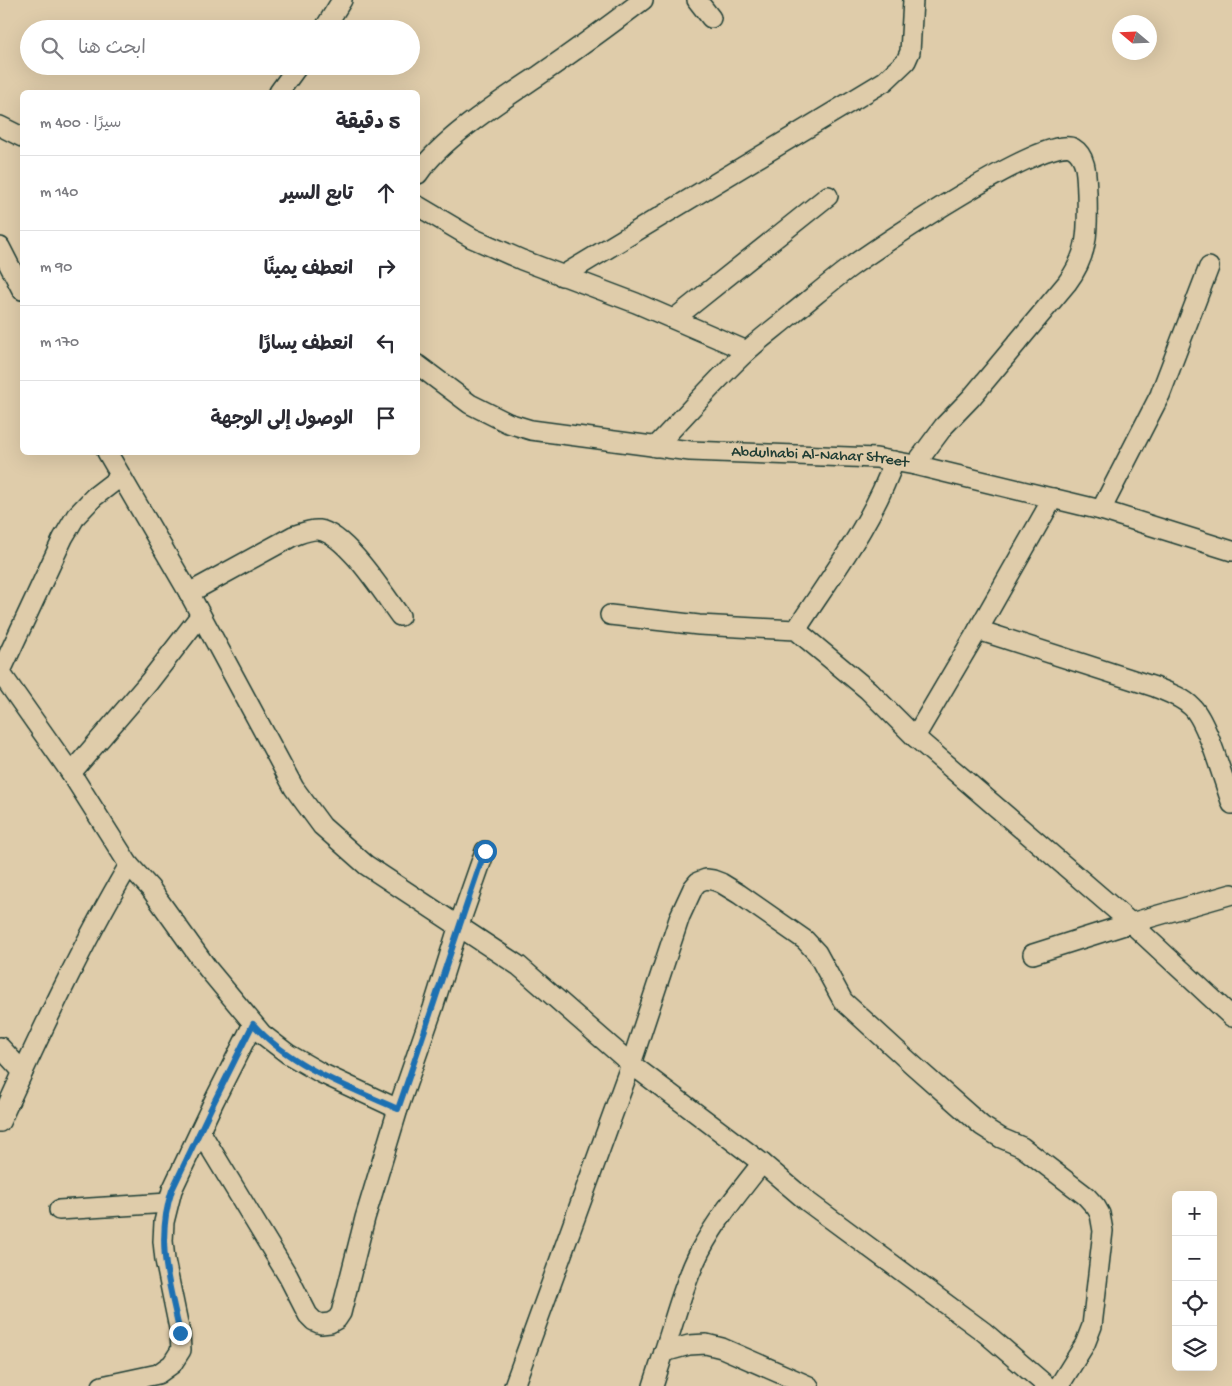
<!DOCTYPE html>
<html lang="ar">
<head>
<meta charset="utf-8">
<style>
	:root { --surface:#fff; --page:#f2f2f3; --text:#2b2b33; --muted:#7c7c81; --line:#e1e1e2 }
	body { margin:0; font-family:"Gochi Hand","Playpen Sans Arabic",sans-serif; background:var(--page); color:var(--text); direction:rtl }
	.controls { position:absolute; right:15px; bottom:15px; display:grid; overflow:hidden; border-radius:8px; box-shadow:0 5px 20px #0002 }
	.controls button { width:45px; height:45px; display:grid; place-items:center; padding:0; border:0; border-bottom:1px solid var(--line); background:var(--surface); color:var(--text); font:25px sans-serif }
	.compass { position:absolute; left:1112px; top:15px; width:45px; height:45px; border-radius:50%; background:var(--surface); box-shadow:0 5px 20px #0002; rotate:289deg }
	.stop { position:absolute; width:15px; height:15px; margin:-11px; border:4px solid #1f6fb2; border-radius:50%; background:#fff }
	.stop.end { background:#1f6fb2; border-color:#fff; box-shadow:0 1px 5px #0008 }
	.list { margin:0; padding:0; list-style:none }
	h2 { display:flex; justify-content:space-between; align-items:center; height:65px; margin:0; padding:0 20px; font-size:21px }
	h2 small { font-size:16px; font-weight:400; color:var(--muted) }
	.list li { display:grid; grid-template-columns:32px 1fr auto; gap:15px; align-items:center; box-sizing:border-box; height:75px; padding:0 20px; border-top:1px solid var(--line) }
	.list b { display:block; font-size:19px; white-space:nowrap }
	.list em { font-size:16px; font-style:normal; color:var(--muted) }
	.icon { flex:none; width:28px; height:28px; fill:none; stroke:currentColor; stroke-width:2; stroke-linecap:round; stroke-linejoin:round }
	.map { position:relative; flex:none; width:1232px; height:1386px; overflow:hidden; direction:ltr }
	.search { position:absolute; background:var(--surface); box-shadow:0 5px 20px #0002; left:20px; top:20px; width:400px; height:55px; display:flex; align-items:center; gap:12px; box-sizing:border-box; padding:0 18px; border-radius:28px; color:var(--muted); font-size:19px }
	.panel { position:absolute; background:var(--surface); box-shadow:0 5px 20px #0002; left:20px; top:90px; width:400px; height:365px; border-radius:8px; direction:rtl }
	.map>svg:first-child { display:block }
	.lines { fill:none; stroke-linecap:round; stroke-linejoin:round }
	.minor-casing { stroke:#1f3d34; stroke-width:22 }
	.minor { stroke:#dfccaa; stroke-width:19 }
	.route { stroke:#1f6fb2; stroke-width:6 }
	.labels { text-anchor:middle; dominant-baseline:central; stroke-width:4.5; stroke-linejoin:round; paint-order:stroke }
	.street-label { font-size:16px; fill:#1f3d34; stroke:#dfccaa }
</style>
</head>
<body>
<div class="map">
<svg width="1232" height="1386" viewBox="0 0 1232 1386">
	<rect width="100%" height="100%" fill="#dfccaa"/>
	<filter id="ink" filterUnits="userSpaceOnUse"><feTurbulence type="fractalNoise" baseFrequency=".02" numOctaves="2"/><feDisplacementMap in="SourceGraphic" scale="10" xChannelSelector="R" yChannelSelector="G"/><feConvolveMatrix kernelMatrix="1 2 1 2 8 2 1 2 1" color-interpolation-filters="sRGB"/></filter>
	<g filter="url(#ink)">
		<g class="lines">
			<defs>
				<g id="minor">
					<path d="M697,0L711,18"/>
					<path d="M324,29L342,0"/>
					<path d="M279,92L298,66"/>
					<path d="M0,126L22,137"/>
					<path d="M418,174C443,137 504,99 541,74C576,50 610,25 643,0"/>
					<path d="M418,206L472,238L522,260L636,303L747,351"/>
					<path d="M0,247L22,290"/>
					<path d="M562,276L885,81L906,61L910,52L913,0"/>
					<path d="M674,319L828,196"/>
					<path id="s1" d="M418,365L470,404L508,423L531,430L690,451L876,458L915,465L1101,510L1232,551"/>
					<path d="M655,447C685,416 714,382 746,352C761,338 778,326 793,313C812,298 830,282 849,268C878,247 1046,133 1073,148C1088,157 1086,179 1087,193C1088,229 1089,254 1067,283L971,398L944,426L915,465"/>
					<path d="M107,452L189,593L294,788L322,826L366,865L519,966L631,1064L762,1163L808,1202L984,1332L1047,1386"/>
					<path d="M1101,510L1160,395L1209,267"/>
					<path d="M189,593L293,536C302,533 310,529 319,530C346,534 383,593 400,616"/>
					<path d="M610,615L699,625L796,630L868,690L915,737L1131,923L1232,1017"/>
					<path d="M796,630C831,576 873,522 894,461"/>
					<path d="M978,630L1155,687C1167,692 1182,697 1192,707C1208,723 1223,780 1232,804"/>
					<path d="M0,672L71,773L129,865L150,888L208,969L262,1034L288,1054L321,1073L398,1109"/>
					<path d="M0,673L63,538L76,516L94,497L120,477"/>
					<path d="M915,737L978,630L1053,498"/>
					<path d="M71,773L149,682L200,616"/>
					<path d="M1033,954L1131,923L1232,894"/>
					<path d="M0,1047L23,1072"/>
					<path d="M0,1122C39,1036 81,946 129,865"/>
					<path d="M200,1131L288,1276L308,1315L314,1321L321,1324L330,1323L337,1319L341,1313L365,1218L398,1109L433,1008L459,925L485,851"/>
					<path d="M59,1210L168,1203"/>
					<path d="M664,1352C675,1318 684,1283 700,1251C717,1219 740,1191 762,1163"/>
					<path d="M102,1386L158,1374L172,1364L181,1350L180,1333L165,1260L163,1241L164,1222L172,1190L214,1101L253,1024"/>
					<path d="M514,1386L631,1064L680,916L693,888L698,882L706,879L713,880L721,883L739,894L805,940L817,953L843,1001L913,1065L982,1126L1001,1138L1022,1147L1086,1196L1096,1207L1100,1214L1103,1231L1092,1326L1085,1344L1059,1386"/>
					<path d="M653,1386L664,1352L689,1345L706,1344L722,1348L809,1386"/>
				</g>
			</defs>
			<!-- minor casing -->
			<use href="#minor" class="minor-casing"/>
			<!-- minor -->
			<use href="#minor" class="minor"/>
		</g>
	</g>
	<g class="lines" filter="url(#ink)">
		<!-- route -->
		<path class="route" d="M180,1333C169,1283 155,1241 172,1190L214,1102L253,1024C290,1066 348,1087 398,1109C428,1023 455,937 485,851"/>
	</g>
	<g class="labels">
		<!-- street labels -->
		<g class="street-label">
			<text stroke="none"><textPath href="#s1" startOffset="422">Abdulnabi Al-Nahar Street</textPath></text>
		</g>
	</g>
</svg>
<div class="controls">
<button>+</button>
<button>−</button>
<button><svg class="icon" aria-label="locate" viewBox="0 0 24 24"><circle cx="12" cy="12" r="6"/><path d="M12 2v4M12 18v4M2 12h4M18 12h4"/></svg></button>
<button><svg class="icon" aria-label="layers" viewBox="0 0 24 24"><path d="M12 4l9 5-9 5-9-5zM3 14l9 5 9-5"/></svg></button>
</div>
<svg class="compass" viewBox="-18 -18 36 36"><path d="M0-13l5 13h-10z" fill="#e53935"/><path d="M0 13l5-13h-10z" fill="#7c7c81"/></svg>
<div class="stop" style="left:485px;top:851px"></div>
<div class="stop end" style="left:180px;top:1333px"></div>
<div class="search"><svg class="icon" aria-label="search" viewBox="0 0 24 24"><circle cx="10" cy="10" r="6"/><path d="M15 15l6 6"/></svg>ابحث هنا</div>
<section class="panel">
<h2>5 دقيقة<small>سيرًا · 400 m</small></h2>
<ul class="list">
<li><svg class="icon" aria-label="ahead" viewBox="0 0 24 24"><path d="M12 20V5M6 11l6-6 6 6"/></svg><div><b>تابع السير</b></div><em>140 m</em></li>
<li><svg class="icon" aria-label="right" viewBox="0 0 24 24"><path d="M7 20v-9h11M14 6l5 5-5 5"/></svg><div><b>انعطف يمينًا</b></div><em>90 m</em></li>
<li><svg class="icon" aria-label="left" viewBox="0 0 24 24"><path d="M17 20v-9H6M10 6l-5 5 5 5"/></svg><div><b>انعطف يسارًا</b></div><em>170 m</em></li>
<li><svg class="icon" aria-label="arrive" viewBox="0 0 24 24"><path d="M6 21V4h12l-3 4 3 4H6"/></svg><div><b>الوصول إلى الوجهة</b></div></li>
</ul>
</section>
</div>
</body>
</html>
